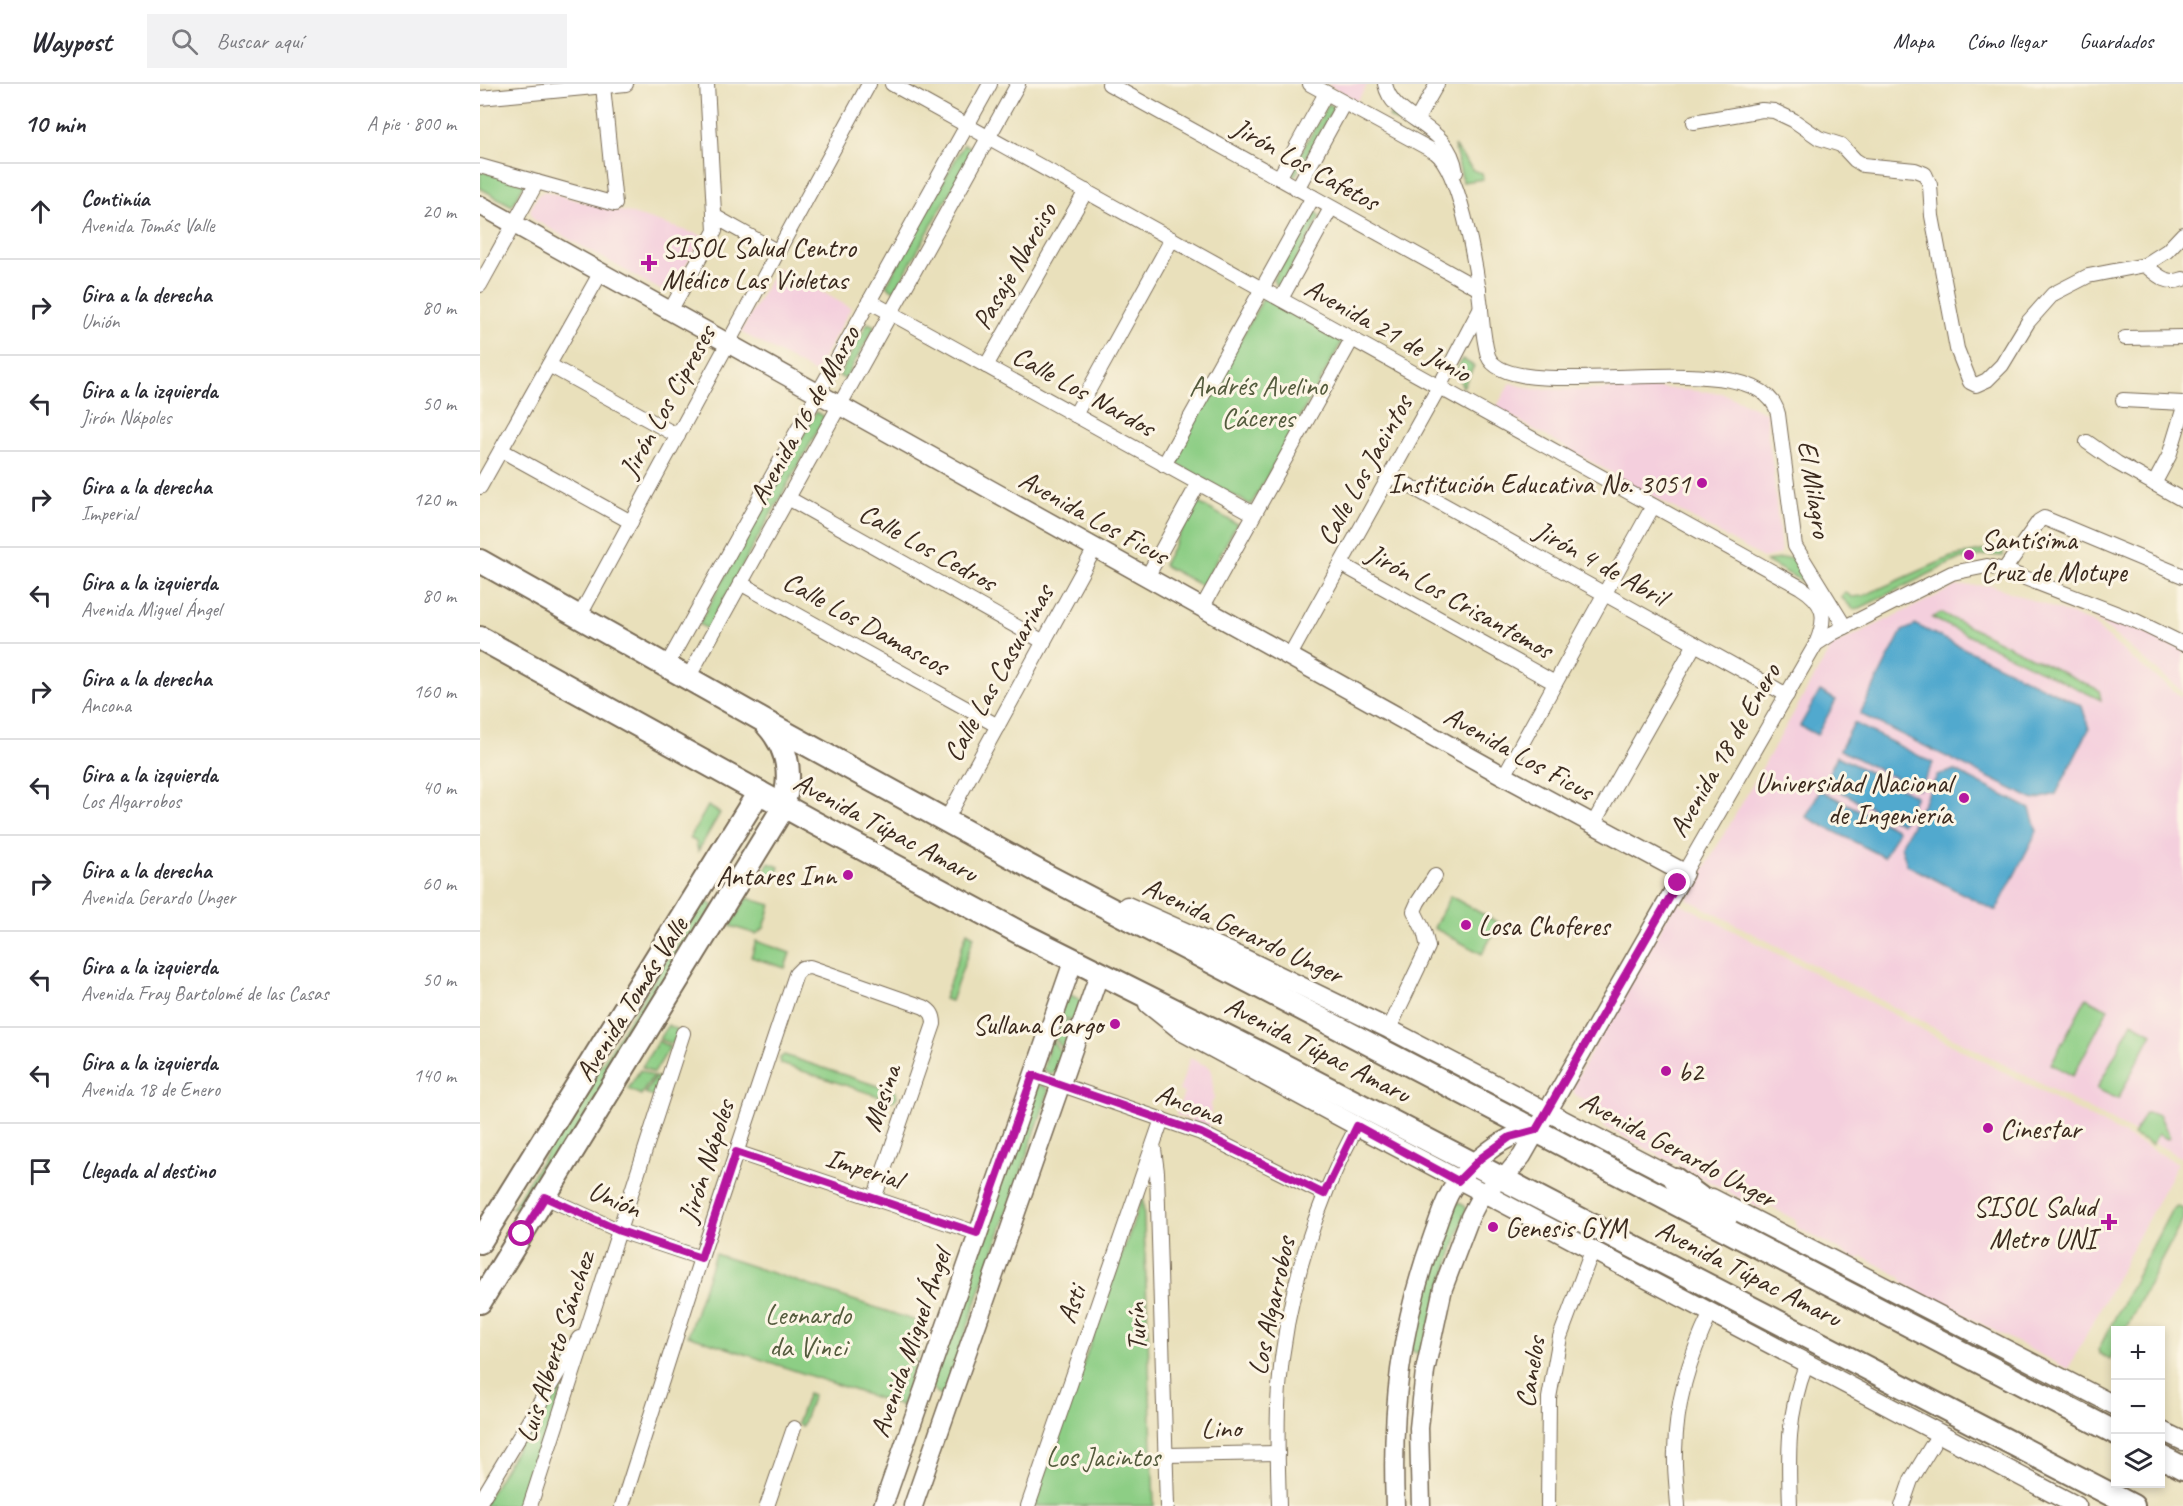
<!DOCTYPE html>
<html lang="es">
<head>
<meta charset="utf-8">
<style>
	:root { --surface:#fff; --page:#f2f2f3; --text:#2b2b33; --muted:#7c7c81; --line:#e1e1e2 }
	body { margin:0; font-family:Caveat,sans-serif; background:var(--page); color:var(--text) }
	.controls { position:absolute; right:18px; bottom:18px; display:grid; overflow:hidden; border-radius:0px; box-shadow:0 3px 9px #0003 }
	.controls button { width:54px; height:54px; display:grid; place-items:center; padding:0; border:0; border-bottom:2px solid var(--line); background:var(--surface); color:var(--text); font:30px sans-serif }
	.stop { position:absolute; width:18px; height:18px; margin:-14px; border:4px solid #b5179e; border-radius:50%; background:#fff }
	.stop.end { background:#b5179e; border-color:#fff; box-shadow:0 2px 6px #0008 }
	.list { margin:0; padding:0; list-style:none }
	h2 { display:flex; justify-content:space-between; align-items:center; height:78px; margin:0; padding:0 24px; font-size:26px }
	h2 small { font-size:20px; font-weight:400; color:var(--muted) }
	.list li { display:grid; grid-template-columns:39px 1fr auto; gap:18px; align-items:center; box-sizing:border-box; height:96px; padding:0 24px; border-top:2px solid var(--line) }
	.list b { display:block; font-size:22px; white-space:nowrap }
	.list p { margin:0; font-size:20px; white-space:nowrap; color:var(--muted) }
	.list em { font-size:20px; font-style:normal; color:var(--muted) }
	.icon { flex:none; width:33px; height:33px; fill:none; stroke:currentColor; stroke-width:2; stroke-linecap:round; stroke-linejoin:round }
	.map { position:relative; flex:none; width:1703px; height:1422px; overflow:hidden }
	header { display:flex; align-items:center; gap:36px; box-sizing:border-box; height:84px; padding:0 30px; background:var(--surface); border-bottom:2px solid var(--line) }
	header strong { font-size:28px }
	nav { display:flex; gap:33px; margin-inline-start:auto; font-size:21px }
	.search { width:420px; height:54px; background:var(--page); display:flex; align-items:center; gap:15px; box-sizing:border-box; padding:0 21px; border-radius:0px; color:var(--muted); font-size:22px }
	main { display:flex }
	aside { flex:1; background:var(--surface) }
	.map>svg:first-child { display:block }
	.built { fill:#f4cfdd }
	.green { fill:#8dce85; stroke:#647c52; stroke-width:1.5 }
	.water { fill:#51a9ce; stroke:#466a76; stroke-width:1.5 }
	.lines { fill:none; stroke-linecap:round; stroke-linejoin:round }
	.minor-casing { stroke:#786a55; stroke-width:16 }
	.tertiary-casing { stroke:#786a55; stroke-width:21 }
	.primary-casing { stroke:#786a55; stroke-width:26 }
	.minor { stroke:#fff; stroke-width:14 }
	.tertiary { stroke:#fff; stroke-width:18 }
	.primary { stroke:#fff; stroke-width:22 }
	.route { stroke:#b5179e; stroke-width:8 }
	.poi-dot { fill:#b5179e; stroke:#fcf5e5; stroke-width:2 }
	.labels { text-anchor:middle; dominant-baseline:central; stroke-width:6; stroke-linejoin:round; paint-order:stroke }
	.street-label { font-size:28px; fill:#3b2a1e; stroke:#fcf5e5 }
	.poi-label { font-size:28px; fill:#3b2a1e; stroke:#fcf5e5; text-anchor:start }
	.park-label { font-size:28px; fill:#545b3d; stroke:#fcf5e5 }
</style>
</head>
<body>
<header>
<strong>Waypost</strong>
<div class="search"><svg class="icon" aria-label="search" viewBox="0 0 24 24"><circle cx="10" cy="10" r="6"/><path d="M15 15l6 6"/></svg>Buscar aquí</div>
<nav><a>Mapa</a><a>Cómo llegar</a><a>Guardados</a></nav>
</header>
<main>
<aside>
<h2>10 min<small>A pie · 800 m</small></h2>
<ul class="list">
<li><svg class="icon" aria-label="ahead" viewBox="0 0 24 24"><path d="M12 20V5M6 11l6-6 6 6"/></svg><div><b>Continúa</b><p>Avenida Tomás Valle</p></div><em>20 m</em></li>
<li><svg class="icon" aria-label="right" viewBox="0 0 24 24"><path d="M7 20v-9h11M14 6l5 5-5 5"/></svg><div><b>Gira a la derecha</b><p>Unión</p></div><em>80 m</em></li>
<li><svg class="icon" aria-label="left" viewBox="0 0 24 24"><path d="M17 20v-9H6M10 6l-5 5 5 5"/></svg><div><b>Gira a la izquierda</b><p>Jirón Nápoles</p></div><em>50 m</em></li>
<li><svg class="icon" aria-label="right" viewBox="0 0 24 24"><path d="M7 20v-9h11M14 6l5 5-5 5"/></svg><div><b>Gira a la derecha</b><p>Imperial</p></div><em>120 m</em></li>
<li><svg class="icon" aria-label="left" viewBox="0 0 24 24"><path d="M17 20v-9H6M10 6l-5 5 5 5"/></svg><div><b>Gira a la izquierda</b><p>Avenida Miguel Ángel</p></div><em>80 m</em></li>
<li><svg class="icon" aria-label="right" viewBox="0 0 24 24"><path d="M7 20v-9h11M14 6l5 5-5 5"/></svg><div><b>Gira a la derecha</b><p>Ancona</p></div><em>160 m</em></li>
<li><svg class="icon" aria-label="left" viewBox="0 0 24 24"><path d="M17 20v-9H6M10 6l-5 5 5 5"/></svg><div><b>Gira a la izquierda</b><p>Los Algarrobos</p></div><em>40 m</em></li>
<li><svg class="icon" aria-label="right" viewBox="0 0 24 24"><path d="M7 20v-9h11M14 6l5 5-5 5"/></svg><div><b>Gira a la derecha</b><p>Avenida Gerardo Unger</p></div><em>60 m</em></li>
<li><svg class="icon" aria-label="left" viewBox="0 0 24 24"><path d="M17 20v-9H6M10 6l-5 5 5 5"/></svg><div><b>Gira a la izquierda</b><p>Avenida Fray Bartolomé de las Casas</p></div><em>50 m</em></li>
<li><svg class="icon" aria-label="left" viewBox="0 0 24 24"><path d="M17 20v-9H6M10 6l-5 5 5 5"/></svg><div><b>Gira a la izquierda</b><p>Avenida 18 de Enero</p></div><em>140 m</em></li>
<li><svg class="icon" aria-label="arrive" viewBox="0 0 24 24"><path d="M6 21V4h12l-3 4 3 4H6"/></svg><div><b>Llegada al destino</b></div></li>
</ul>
</aside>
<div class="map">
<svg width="1703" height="1422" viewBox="0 0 1703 1422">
	<rect width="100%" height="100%" fill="#fcf5e5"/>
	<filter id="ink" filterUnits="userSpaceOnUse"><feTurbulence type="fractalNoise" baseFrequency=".0167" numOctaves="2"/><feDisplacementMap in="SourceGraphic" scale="12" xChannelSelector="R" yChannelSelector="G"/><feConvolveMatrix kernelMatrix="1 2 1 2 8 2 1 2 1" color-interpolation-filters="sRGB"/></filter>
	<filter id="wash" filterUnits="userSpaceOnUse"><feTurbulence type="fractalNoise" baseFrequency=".008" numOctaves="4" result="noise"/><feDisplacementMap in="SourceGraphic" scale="24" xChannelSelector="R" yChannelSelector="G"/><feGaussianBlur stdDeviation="1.35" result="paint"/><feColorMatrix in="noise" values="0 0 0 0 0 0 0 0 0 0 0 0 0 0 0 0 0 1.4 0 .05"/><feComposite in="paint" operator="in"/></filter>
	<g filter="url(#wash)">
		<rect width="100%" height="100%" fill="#e9e0bb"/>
		<!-- built -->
		<g class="built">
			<path d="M847,0H888L877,17Z"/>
			<path d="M65,107L131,126L146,128L223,152L192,205L184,208L53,135L50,126L58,111Z"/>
			<path d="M297,183L371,224L335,289L261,248Z"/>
			<path d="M1030,299L1053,305L1107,306L1168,303L1242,309L1287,329V346L1293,383L1301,470L1283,474L1016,324Z"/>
			<path d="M1511,501L1611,538L1652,575L1703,614V1074L1207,815L1352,562L1477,502Z"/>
			<path d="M1617,527L1703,565V608L1614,534Z"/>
			<path d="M1196,817L1698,1079L1588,1285L1423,1199L1421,1193L1383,1173L1376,1175L1318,1144L1315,1136L1288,1121L1279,1124L1125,1043L1117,1034V1024L1095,1011L1092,1002Z"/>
			<path d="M710,974L731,984L734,1014L731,1020L730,1043L696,1031L704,1009L699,1007Z"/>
		</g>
		<!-- green -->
		<g class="green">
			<path d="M848,20L854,23L815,92H812L810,89Z"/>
			<path d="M911,30L920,35L922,32L956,61L909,33Z"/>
			<path d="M484,60L494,65L415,207L406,202Z"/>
			<path d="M974,62L993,86L1002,89L1003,95L983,98Z"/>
			<path d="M0,87L45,99L32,122L0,104Z"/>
			<path d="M831,128H837L840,133L802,201H796L793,196Z"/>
			<path d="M784,213L863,256L771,421L693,378Z"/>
			<path d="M388,239L395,242L365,295L359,292Z"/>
			<path d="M982,275L994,282L983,303L976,289Z"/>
			<path d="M336,328L345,333L227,545L219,540Z"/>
			<path d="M717,418L757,440L722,502L683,481Z"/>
			<path d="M1511,465L1523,468V472L1507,471L1477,476L1380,524L1373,525L1361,513L1365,508L1372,513L1383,512L1471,473Z"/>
			<path d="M1314,473L1334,504L1286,477Z"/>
			<path d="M1461,529L1619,606L1621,616L1452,534Z"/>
			<path d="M228,722L240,729L218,767L216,758L210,754Z"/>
			<path d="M289,779L299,783L293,799L279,795Z"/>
			<path d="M970,812L1019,839L1002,870L954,844Z"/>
			<path d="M267,814L291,821L284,844L276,850L250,842Z"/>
			<path d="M226,817L234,822L51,1122L32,1124L220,822Z"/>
			<path d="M487,848L494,852L471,917L464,915Z"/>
			<path d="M276,857L310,869L305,884L271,873Z"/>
			<path d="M587,909L602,917L595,937L579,932Z"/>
			<path d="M1606,914L1628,925L1593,992L1571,980Z"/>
			<path d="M578,934L594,939L584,966L572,951Z"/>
			<path d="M1652,938L1672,949L1638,1015L1617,1005Z"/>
			<path d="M188,941L200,947L192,960L179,955Z"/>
			<path d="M571,955L583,971L576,987L571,990L563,986Z"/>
			<path d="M178,957L190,963L174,989L162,983Z"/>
			<path d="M304,971L416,1008L417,1013L413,1017L301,980L300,974Z"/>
			<path d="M160,986L173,992L161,1011L148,1005Z"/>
			<path d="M175,993L183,996L177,1014L165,1009Z"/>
			<path d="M563,1001L569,1007L463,1314L450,1302L554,1003Z"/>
			<path d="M1665,1029L1679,1030L1690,1054L1687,1055L1678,1050L1672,1061L1653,1051Z"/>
			<path d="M663,1111L674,1422H553Z"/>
			<path d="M975,1117L985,1122L986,1125L941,1268L936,1269L931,1266L944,1201Z"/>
			<path d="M1697,1122L1703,1125V1135L1645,1246H1636L1635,1265L1630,1276L1620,1270L1618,1266L1691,1127Z"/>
			<path d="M235,1170L448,1241L421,1322L208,1251Z"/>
			<path d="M96,1263L45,1422H3Z"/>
			<path d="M328,1309L333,1311L322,1342L317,1340Z"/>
		</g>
		<!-- water -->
		<g class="water">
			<path d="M1436,541L1602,622L1609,645L1576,710L1554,716L1380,630L1422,547Z"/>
			<path d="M1340,607L1356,616L1337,651L1320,642Z"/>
			<path d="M1374,639L1453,679L1439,706L1360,666Z"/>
			<path d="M1357,672L1436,712L1422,740L1344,699Z"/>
			<path d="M1474,686L1550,725L1557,747L1516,827L1427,781L1421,762L1457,692Z"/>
			<path d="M1340,706L1418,746L1404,773L1326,733Z"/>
		</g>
	</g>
	<g filter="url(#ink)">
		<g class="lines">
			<defs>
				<g id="minor">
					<path d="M412,0L1320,503C1346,519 1347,534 1336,560"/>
					<path d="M629,0L999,205"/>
					<path d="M830,0L955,68C979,86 995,177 999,208C1002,229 1002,251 1008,272C1029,327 1281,252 1298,330L1315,462L1365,543"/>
					<path d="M905,0C913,38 969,38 976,88"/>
					<path d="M0,14L146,0"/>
					<path d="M937,35L957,0"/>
					<path d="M1214,38L1282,26L1294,27L1313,36L1339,54L1361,61L1375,76L1383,81L1435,86L1445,90L1450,101L1452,132L1477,265L1490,298L1496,301L1507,296L1522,281L1548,238L1573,210L1608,192L1665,181L1687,167L1703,150"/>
					<path d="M0,82L135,120L123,2"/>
					<path d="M799,94L846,9"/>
					<path d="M817,105L864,19"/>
					<path d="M234,132L298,168"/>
					<path d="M1665,181C1676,190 1687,202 1703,195"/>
					<path d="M0,201L57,98"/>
					<path d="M801,215L851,124"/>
					<path d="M389,217L774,430"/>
					<path d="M190,227L235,147L227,0"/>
					<path d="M1645,254L1703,253"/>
					<path d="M69,281L198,352"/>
					<path d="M506,282L606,107"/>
					<path d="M1643,316L1703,319"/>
					<path d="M595,331L692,155"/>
					<path d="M1607,358L1637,379L1703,416"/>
					<path d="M21,366L151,438"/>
					<path d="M684,381L833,113"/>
					<path d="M910,391L1307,611"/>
					<path d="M1674,400L1689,372L1703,326"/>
					<path d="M0,403L121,188"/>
					<path d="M308,414L564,558"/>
					<path d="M861,480L1075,599"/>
					<path d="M1524,486L1559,437L1564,434L1703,492"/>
					<path d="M667,493L718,400"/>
					<path d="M260,499L518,642"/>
					<path d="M722,524L872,255"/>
					<path d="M99,533L389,0"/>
					<path d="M809,573L959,303L1001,223"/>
					<path d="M187,581L510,0"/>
					<path d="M208,594L538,0"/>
					<path d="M1024,692L1173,422"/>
					<path d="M465,738L615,464"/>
					<path d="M1113,740L1215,560"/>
					<path d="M1204,789L1336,560L1353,549L1472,489L1507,482L1524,486L1656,537L1703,560"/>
					<path d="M909,945L948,863L944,847L934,827L938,818L955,792"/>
					<path d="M553,991L721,1049L844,1110"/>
					<path d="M674,1065L677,1088L687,1422"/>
					<path d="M256,1068L497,1149"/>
					<path d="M65,1113L140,1147L221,1174"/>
					<path d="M686,1371L798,1369"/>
					<path d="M0,1418L99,1254"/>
					<path d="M50,1422L203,949"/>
					<path d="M142,1422L221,1174L316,890L322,884L330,883L444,923C451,927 454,931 454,940L394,1115"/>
					<path d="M287,1422L314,1344"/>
					<path d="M548,1422L682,1035"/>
					<path d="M799,1422C798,1382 796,1343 799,1303C806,1213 834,1122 877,1042"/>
					<path d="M1068,1422L1069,1314L1080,1253L1112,1167"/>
					<path d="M1198,1422C1197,1404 1194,1385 1195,1367C1196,1318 1209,1273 1231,1229"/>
					<path d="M1310,1422C1308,1370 1307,1330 1326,1281"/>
					<path d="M1422,1422L1431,1396L1459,1350"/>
				</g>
				<g id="tertiary">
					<path d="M0,121L1024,692L1204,789L1042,1072L1029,1088L1002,1110L990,1133L963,1204L945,1287L939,1344L941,1422"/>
					<path d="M647,822L759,872L909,945L1208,1101"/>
					<path d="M668,920L703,948L877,1042L1597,1422"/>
					<path d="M1232,1114L1636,1322"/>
					<path d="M1680,1346L1703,1357"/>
					<path d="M403,1422L594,875"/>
					<path d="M433,1422L620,888"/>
					<path d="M915,1422C911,1327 920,1242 953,1152C960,1134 965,1113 977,1098C989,1082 1011,1063 1029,1054C1037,1050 1047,1049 1056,1046"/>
				</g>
				<g id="primary">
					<path d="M0,477L284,637L567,792L1636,1349"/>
					<path d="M0,554L331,737L544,851L776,967L1653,1422"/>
					<path d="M1195,1095L1246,1133"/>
					<path d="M0,1158L279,708"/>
					<path d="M0,1218L300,729C313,697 311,667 287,641"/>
					<path d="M1680,1372L1703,1384"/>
				</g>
			</defs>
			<!-- minor casing -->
			<use href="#minor" class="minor-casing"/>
			<!-- tertiary casing -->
			<use href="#tertiary" class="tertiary-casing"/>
			<!-- primary casing -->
			<use href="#primary" class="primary-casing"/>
			<!-- minor -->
			<use href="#minor" class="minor"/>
			<!-- tertiary -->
			<use href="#tertiary" class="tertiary"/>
			<!-- primary -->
			<use href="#primary" class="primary"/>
		</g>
	</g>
	<g class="lines" filter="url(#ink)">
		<!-- route -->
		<path class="route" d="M42,1150L65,1113L140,1147L221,1174L256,1068L497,1149L553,991L721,1049L844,1110L877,1042L978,1097L1001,1074L1030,1053L1056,1046L1198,799"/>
	</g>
	<!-- markers -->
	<g class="poi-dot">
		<path d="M166 170h6v6h6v6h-6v6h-6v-6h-6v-6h6z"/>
		<circle cx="1222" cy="399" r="6"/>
		<circle cx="1489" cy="471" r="6"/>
		<circle cx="1484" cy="714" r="6"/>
		<circle cx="368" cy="791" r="6"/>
		<circle cx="986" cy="841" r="6"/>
		<circle cx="635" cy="940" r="6"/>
		<circle cx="1186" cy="987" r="6"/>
		<circle cx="1508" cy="1044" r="6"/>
		<path d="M1626 1129h6v6h6v6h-6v6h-6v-6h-6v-6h6z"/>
		<circle cx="1013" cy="1143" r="6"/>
	</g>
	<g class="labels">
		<!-- street labels -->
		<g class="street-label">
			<text transform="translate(826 80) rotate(29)">Jirón Los Cafetos</text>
			<text transform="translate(534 182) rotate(-60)">Pasaje Narciso</text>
			<text transform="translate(908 246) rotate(29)">Avenida 21 de Junio</text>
			<text transform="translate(604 307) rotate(29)">Calle Los Nardos</text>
			<text transform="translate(187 317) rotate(-61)">Jirón Los Cipreses</text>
			<text transform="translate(324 331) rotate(-61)">Avenida 16 de Marzo</text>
			<text transform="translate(884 386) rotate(-61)">Calle Los Jacintos</text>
			<text transform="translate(1335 405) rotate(81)">El Milagro</text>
			<text transform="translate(614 433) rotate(29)">Avenida Los Ficus</text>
			<text transform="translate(448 463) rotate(29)">Calle Los Cedros</text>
			<text transform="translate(1121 479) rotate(29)">Jirón 4 de Abril</text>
			<text transform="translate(980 517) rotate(29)">Jirón Los Crisantemos</text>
			<text transform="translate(386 539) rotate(29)">Calle Los Damascos</text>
			<text transform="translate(518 589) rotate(-61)">Calle Las Casuarinas</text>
			<text transform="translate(1244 666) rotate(-60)">Avenida 18 de Enero</text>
			<text transform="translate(1039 669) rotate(29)">Avenida Los Ficus</text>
			<text transform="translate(406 743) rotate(28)">Avenida Túpac Amaru</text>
			<text transform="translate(763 846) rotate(25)">Avenida Gerardo Unger</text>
			<text transform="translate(151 915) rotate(-58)">Avenida Tomás Valle</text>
			<text transform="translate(838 965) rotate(27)">Avenida Túpac Amaru</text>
			<text transform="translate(401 1014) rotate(-71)">Mesina</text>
			<text transform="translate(710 1020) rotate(21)">Ancona</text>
			<text transform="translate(1198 1065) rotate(28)">Avenida Gerardo Unger</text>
			<text transform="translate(226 1077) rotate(-72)">Jirón Nápoles</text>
			<text transform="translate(384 1084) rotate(18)">Imperial</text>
			<text transform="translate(135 1115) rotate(23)">Unión</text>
			<text transform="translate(1269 1189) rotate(27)">Avenida Túpac Amaru</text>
			<text transform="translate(591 1220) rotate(-71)">Asti</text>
			<text transform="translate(791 1222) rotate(-78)">Los Algarrobos</text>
			<text transform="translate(656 1243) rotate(-92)">Turín</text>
			<text transform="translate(430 1259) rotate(-71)">Avenida Miguel Ángel</text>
			<text transform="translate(75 1263) rotate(-72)">Luis Alberto Sánchez</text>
			<text transform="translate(1050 1288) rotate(-81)">Canelos</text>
			<text transform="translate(741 1344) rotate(-1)">Lino</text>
		</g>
		<!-- poi labels -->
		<g class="poi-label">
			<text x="182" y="163">SISOL Salud Centro<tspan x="182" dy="32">Médico Las Violetas</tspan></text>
			<text x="1210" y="399" text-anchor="end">Institución Educativa No. 3051</text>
			<text x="1501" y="455">Santísima<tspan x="1501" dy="32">Cruz de Motupe</tspan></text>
			<text x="1472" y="698" text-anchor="end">Universidad Nacional<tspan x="1472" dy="32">de Ingeniería</tspan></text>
			<text x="356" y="791" text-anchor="end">Antares Inn</text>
			<text x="998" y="841">Losa Choferes</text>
			<text x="623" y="940" text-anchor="end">Sullana Cargo</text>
			<text x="1198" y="987">b2</text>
			<text x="1520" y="1044">Cinestar</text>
			<text x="1616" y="1122" text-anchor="end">SISOL Salud<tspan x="1616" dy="32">Metro UNI</tspan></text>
			<text x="1025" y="1143">Genesis GYM</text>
		</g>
		<!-- park labels -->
		<g class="park-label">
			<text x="778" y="301">Andrés Avelino<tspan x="778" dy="32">Cáceres</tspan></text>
			<text x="328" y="1230">Leonardo<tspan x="328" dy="32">da Vinci</tspan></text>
			<text x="623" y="1372">Los Jacintos</text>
		</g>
	</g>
</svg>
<div class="controls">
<button>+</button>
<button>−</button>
<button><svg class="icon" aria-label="layers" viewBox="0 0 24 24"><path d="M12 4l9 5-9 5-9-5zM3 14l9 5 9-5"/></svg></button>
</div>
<div class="stop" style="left:42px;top:1150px"></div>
<div class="stop end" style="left:1198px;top:799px"></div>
</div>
</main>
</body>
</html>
